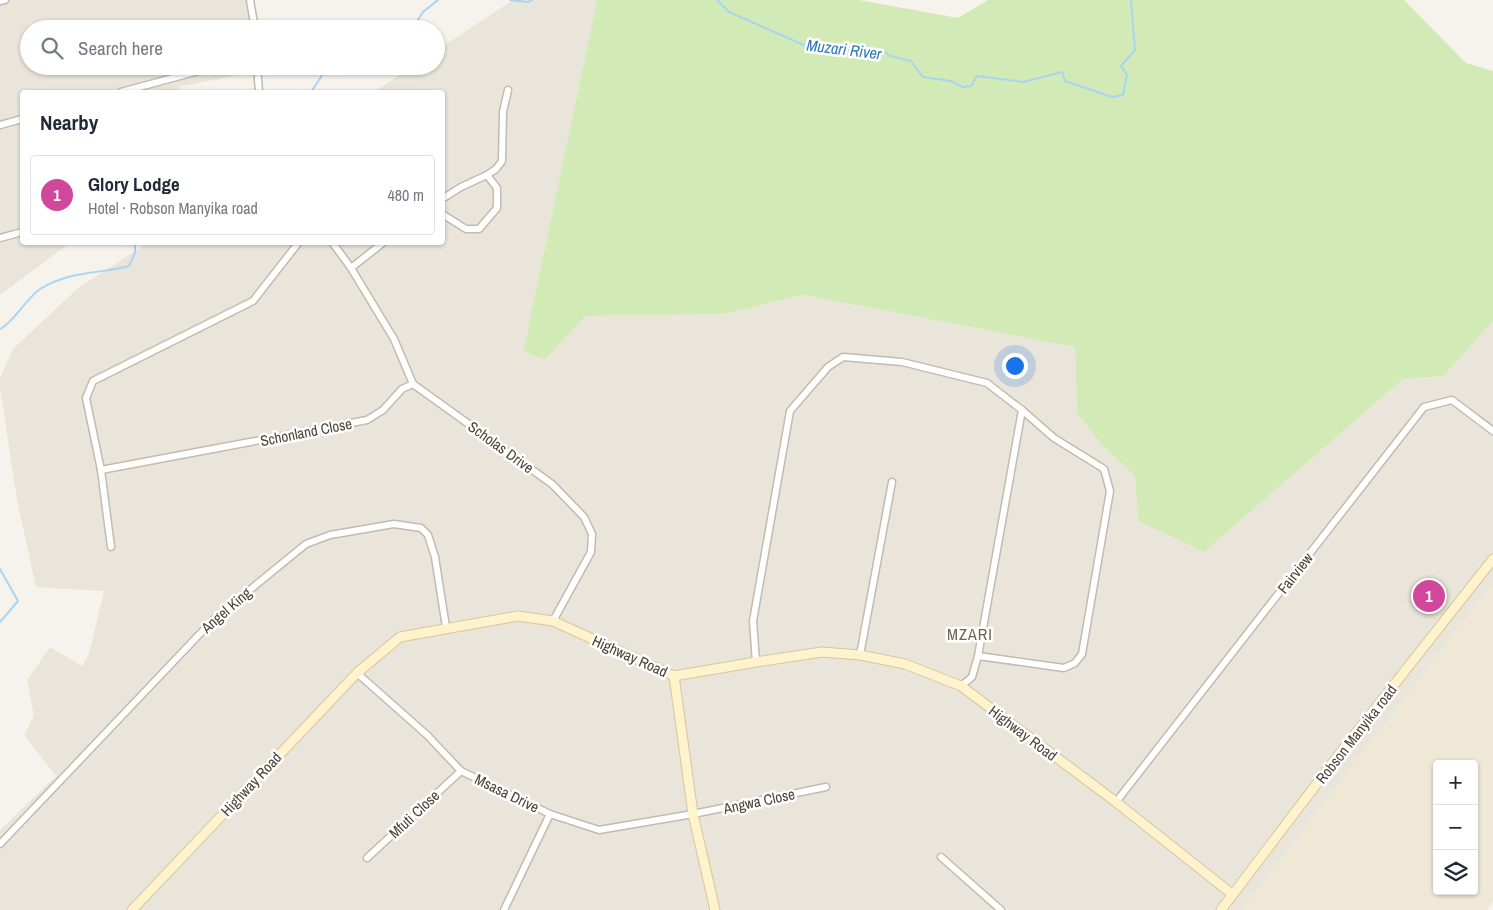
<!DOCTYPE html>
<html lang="en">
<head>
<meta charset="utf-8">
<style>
	:root { --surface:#fff; --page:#f6f6f7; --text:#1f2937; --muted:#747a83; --line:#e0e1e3; --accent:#fc3f1d }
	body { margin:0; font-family:"Archivo Narrow",sans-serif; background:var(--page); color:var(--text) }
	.controls { position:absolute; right:15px; bottom:15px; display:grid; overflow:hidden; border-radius:5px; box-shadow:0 1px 4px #0004 }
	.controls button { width:45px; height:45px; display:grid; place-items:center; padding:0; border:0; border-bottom:1px solid var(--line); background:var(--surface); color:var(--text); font:25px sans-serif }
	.you { position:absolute; left:1014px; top:365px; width:18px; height:18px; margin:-12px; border:4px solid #fff; border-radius:50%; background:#1a73e8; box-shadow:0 0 0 8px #1a73e833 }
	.badge { display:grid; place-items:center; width:32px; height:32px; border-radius:50%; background:var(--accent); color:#fff; font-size:16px; font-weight:700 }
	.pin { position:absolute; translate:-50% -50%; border:2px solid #fff; box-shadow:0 1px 5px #0006 }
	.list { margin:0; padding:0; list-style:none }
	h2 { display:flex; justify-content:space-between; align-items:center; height:65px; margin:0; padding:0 20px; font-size:21px }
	h2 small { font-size:16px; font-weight:400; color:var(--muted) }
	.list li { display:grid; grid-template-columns:32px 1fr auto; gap:15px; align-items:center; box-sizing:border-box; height:80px; margin:0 10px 10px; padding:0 10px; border:1px solid var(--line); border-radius:5px }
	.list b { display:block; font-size:19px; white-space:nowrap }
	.list p { margin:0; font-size:16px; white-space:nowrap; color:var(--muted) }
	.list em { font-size:16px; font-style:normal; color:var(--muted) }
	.icon { flex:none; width:28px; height:28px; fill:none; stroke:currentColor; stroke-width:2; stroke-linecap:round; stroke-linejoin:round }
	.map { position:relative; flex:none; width:1493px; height:910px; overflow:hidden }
	.search { position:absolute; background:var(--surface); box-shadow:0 1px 4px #0004; left:20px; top:20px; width:425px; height:55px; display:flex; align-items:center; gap:12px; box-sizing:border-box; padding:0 18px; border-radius:28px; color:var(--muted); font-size:19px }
	.panel { position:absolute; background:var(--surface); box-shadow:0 1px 4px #0004; left:20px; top:90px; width:425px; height:155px; border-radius:5px }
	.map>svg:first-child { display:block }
	.residential { fill:#eae5da }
	.education { fill:#efe8d6; fill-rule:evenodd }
	.green { fill:#d2eab5 }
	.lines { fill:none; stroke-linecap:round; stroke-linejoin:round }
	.stream { stroke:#a9d4f2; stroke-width:2 }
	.street-casing { stroke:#c2bbae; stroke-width:9 }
	.secondary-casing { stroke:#d6c79b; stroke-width:11 }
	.street { stroke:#fff; stroke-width:6 }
	.secondary { stroke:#fff3cd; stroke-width:9 }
	.labels { text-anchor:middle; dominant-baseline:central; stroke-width:5; stroke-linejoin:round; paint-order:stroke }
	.street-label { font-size:15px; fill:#4b4439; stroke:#fff }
	.water-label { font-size:16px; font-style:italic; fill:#2e7ab2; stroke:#fff }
	.neighbourhood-label { font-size:16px; letter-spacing:1px; fill:#6e6250; stroke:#fff }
</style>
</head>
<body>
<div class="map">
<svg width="1493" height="910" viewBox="0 0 1493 910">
	<rect width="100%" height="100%" fill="#f6f3ec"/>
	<!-- residential -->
	<g class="residential">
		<path d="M0,0H246L250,19V29H29V66H252V72L178,87L179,92H22V242L70,243L0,295Z"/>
		<path d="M513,0H597L523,352L545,359L586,316L724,314L803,295L1075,347L1077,413L1101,444L1135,476L1138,521L1204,552L1403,379L1444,376L1493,321V583L1242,910H0V830L56,776L24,735L34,716L27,680L50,647L82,666L89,654L104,591L36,587L17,500L0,387V378L13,349L77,289L147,243L442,242V92H374L413,66H436V51Z"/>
	</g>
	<!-- education -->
	<path class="education" d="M1493,583V902L1487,910H1242ZM1437,764H1474V891H1437Z"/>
	<!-- green -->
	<path class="green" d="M597,0H859L958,18L988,0H1404L1466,63L1493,71V321L1444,376L1403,379L1204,552L1138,521L1135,476L1101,444L1077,413L1075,347L803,295L724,314L586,316L545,359L523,352Z"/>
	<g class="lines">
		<!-- stream -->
		<g class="stream">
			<path d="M510,0L528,2L532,0"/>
			<path d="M717,0L729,12L806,46L861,53L884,51L890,56L911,61L923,77L951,81L963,87L971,86L977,76L1023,82L1062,72L1065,81L1112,97L1123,95L1127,75L1121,66L1135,50L1131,0"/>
			<path d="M412,29L423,12L438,0"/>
			<path d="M311,92L323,74L338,66"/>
			<path d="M0,329C12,324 26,299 40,289C68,271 99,274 129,266L135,253V242"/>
			<path d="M0,569L18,601L0,622"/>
		</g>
		<defs>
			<g id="street">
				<path d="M250,0L255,29"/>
				<path d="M0,1L5,0"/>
				<path d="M257,66L259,92"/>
				<path d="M121,92L217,66"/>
				<path d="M0,125L22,119"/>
				<path d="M487,175L496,169L502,161L503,112L508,90"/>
				<path d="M442,199L461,187L487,175L497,188V208L479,229H466L442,214"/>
				<path d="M0,238L22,232"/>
				<path d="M351,268L384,242"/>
				<path d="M413,384L552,484L584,517L592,534L591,552L553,621"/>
				<path d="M101,470L86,398L93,381L253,301L299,242"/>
				<path d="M111,547L101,470L367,420L383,410L402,389L413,384L394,339L351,268L332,242"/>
				<path d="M860,655L892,482"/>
				<path d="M978,656L1064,668L1075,663L1082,654L1110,491L1104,469L1054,438L1022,410"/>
				<path d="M756,662L753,621L790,411L828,367L843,357L902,362L987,383L1022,410L978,656L972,677L961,686"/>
				<path d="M357,673L427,735L461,771L550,814L599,830L693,814L826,787"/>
				<path d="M1116,802L1424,407L1452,400L1493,431"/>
				<path d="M0,844L213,620L306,544L330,535L394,524L421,528L428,535L435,557L446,627"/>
				<path d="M941,857L1001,910"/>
				<path d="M367,858L461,771"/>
				<path d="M504,910L550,814"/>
			</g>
			<g id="secondary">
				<path d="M674,676L693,814L715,910"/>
				<path d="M132,910L357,673L400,637L518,616L553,621L674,676L756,662L822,652L860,655L905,664L961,686L1116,802L1232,894"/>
				<path d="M1221,910L1334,761L1493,559"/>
			</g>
		</defs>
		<!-- street casing -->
		<use href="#street" class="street-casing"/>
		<!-- secondary casing -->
		<use href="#secondary" class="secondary-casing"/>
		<!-- street -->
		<use href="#street" class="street"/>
		<!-- secondary -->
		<use href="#secondary" class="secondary"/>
	</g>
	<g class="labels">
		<!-- street labels -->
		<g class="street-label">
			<text transform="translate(306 432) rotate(-11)">Schonland Close</text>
			<text transform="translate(501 447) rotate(36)">Scholas Drive</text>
			<text transform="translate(1295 573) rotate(-52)">Fairview</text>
			<text transform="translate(226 610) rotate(-41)">Angel King</text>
			<text transform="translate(630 656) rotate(24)">Highway Road</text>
			<text transform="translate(1023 733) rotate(37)">Highway Road</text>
			<text transform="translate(1356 734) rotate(-52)">Robson Manyika road</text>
			<text transform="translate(251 784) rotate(-47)">Highway Road</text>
			<text transform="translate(507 793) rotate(26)">Msasa Drive</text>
			<text transform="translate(759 801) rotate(-12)">Angwa Close</text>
			<text transform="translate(414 814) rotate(-43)">Mfuti Close</text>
		</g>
		<!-- water labels -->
		<g class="water-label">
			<text transform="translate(844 49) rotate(7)">Muzari River</text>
		</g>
		<!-- neighbourhood labels -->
		<g class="neighbourhood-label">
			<text x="970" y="634">MZARI</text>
		</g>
	</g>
</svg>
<div class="controls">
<button>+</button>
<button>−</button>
<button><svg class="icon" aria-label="layers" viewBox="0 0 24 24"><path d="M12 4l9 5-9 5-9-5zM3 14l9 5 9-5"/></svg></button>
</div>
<div class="you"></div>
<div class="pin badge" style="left:1429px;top:596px;background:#d1479c">1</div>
<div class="search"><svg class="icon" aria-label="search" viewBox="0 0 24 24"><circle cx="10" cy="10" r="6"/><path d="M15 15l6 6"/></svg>Search here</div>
<section class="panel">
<h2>Nearby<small></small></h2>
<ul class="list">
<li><span class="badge" style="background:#d1479c">1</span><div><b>Glory Lodge</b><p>Hotel · Robson Manyika road</p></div><em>480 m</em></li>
</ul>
</section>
</div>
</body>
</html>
